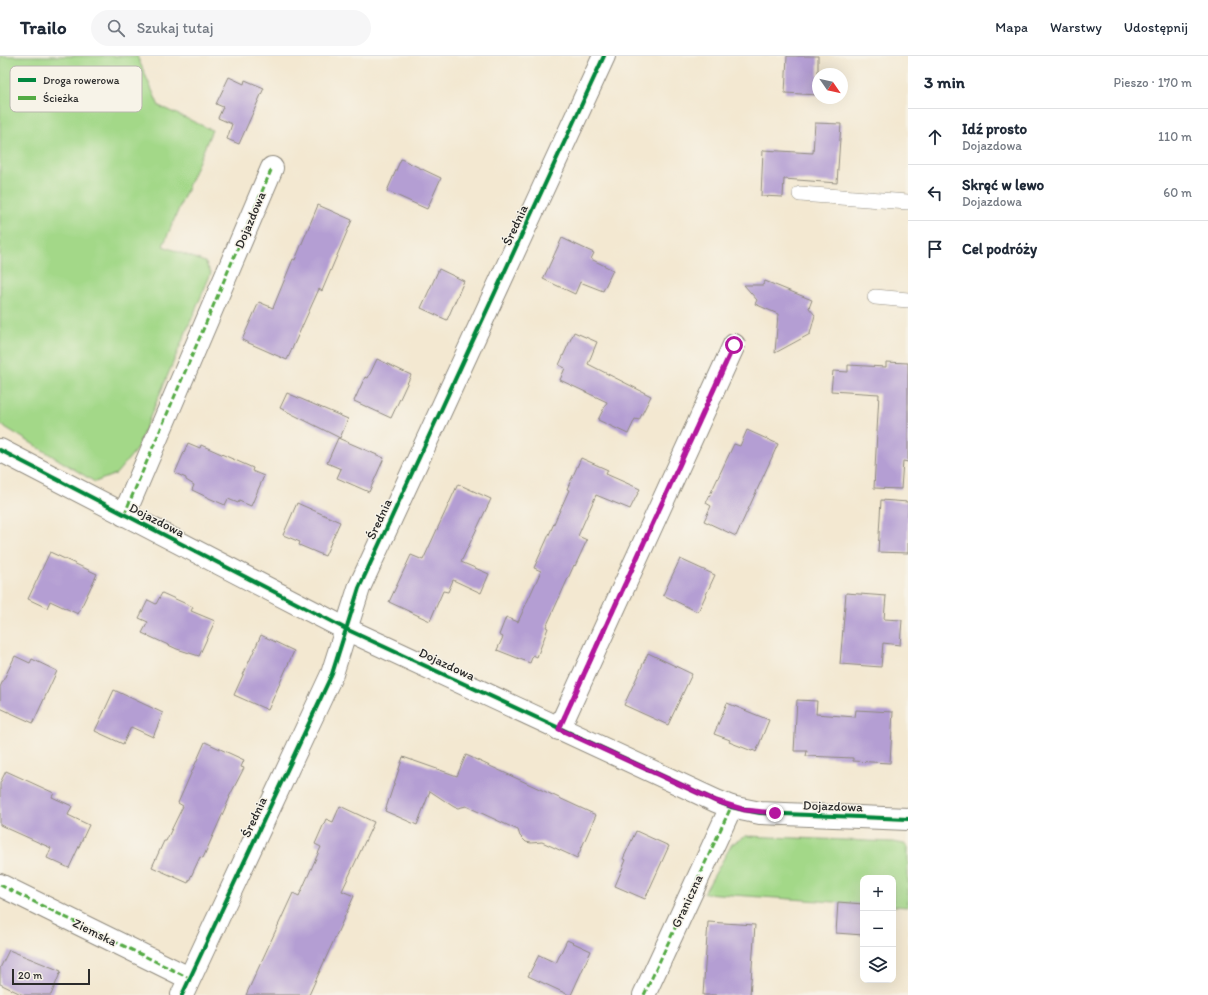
<!DOCTYPE html>
<html lang="pl">
<head>
<meta charset="utf-8">
<style>
	:root { --surface:#fff; --page:#f6f6f7; --text:#1f2937; --muted:#747a83; --line:#e0e1e3 }
	body { margin:0; font-family:Itim,sans-serif; background:var(--page); color:var(--text) }
	.controls { position:absolute; right:12px; bottom:12px; display:grid; overflow:hidden; border-radius:8px; box-shadow:0 4px 16px #0002 }
	.controls button { width:36px; height:36px; display:grid; place-items:center; padding:0; border:0; border-bottom:1px solid var(--line); background:var(--surface); color:var(--text); font:20px sans-serif }
	.compass { position:absolute; left:812px; top:12px; width:36px; height:36px; border-radius:50%; background:var(--surface); box-shadow:0 4px 16px #0002; rotate:124deg }
	.scale { position:absolute; left:12px; bottom:10px; width:78px; box-sizing:border-box; padding-left:4px; border:2px solid #2b2b2b; border-top:0; font-size:11px; line-height:14px; white-space:nowrap; color:#2b2b2b; -webkit-text-stroke:3px #f7f3e8; paint-order:stroke }
	.stop { position:absolute; width:12px; height:12px; margin:-9px; border:3px solid #b5179e; border-radius:50%; background:#fff }
	.stop.end { background:#b5179e; border-color:#fff; box-shadow:0 1px 4px #0008 }
	.list { margin:0; padding:0; list-style:none }
	h2 { display:flex; justify-content:space-between; align-items:center; height:52px; margin:0; padding:0 16px; font-size:17px }
	h2 small { font-size:13px; font-weight:400; color:var(--muted) }
	.list li { display:grid; grid-template-columns:26px 1fr auto; gap:12px; align-items:center; box-sizing:border-box; height:56px; padding:0 16px; border-top:1px solid var(--line) }
	.list b { display:block; font-size:15px; white-space:nowrap }
	.list p { margin:0; font-size:13px; white-space:nowrap; color:var(--muted) }
	.list em { font-size:13px; font-style:normal; color:var(--muted) }
	.icon { flex:none; width:22px; height:22px; fill:none; stroke:currentColor; stroke-width:2; stroke-linecap:round; stroke-linejoin:round }
	.map { position:relative; flex:none; width:908px; height:939px; overflow:hidden }
	header { display:flex; align-items:center; gap:24px; box-sizing:border-box; height:56px; padding:0 20px; background:var(--surface); border-bottom:1px solid var(--line) }
	header strong { font-size:19px }
	nav { display:flex; gap:22px; margin-inline-start:auto; font-size:14px }
	.search { width:280px; height:36px; background:var(--page); display:flex; align-items:center; gap:10px; box-sizing:border-box; padding:0 14px; border-radius:22px; color:var(--muted); font-size:15px }
	main { display:flex }
	aside { flex:1; background:var(--surface) }
	.map>svg:first-child { display:block }
	.green { fill:#a3d888; stroke:#67825a }
	.building { fill:#b49ed3 }
	.lines { fill:none; stroke-linecap:round; stroke-linejoin:round }
	.lane-casing { stroke:#8f8a7e; stroke-width:16 }
	.street-casing { stroke:#8f8a7e; stroke-width:24 }
	.lane { stroke:#fff; stroke-width:15 }
	.street { stroke:#fff; stroke-width:22 }
	.quiet { stroke:#54ab44; stroke-width:3; stroke-dasharray:6 3; stroke-linecap:butt }
	.cycleway-casing { stroke:#f7f3e8; stroke-width:6 }
	.cycleway { stroke:#00873e; stroke-width:4 }
	.route { stroke:#b5179e; stroke-width:5 }
	.labels { text-anchor:middle; dominant-baseline:central; stroke-width:3; stroke-linejoin:round; paint-order:stroke }
	.street-label { font-size:13px; fill:#2b2b2b; stroke:#f7f3e8 }
	.key { fill:#f7f3e8; stroke:#bab7af; stroke-width:1 }
	.key-label { font-size:11px; fill:#2b2b2b }
</style>
</head>
<body>
<header>
<strong>Trailo</strong>
<div class="search"><svg class="icon" aria-label="search" viewBox="0 0 24 24"><circle cx="10" cy="10" r="6"/><path d="M15 15l6 6"/></svg>Szukaj tutaj</div>
<nav><a>Mapa</a><a>Warstwy</a><a>Udostępnij</a></nav>
</header>
<main>
<div class="map">
<svg width="908" height="939" viewBox="0 0 908 939">
	<rect width="100%" height="100%" fill="#f7f3e8"/>
	<filter id="ink" filterUnits="userSpaceOnUse"><feTurbulence type="fractalNoise" baseFrequency=".025" numOctaves="2"/><feDisplacementMap in="SourceGraphic" scale="8" xChannelSelector="R" yChannelSelector="G"/><feConvolveMatrix kernelMatrix="1 2 1 2 8 2 1 2 1" color-interpolation-filters="sRGB"/></filter>
	<filter id="wash" filterUnits="userSpaceOnUse"><feTurbulence type="fractalNoise" baseFrequency=".012" numOctaves="4" result="noise"/><feDisplacementMap in="SourceGraphic" scale="16" xChannelSelector="R" yChannelSelector="G"/><feGaussianBlur stdDeviation="0.9" result="paint"/><feColorMatrix in="noise" values="0 0 0 0 0 0 0 0 0 0 0 0 0 0 0 0 0 1.4 0 .05"/><feComposite in="paint" operator="in"/></filter>
	<g filter="url(#wash)">
		<rect width="100%" height="100%" fill="#f3e8d1"/>
		<!-- green -->
		<g class="green">
			<path d="M0,0H137L159,50L212,74L163,190L205,206L211,217L136,394L116,418L95,426L0,368Z"/>
			<path d="M746,780L894,786L904,788L908,791V851L893,850V822H863V848L704,837L732,788Z"/>
		</g>
		<g id="blocks">
			<!-- building -->
			<g class="building">
				<path d="M787,0H818V39L785,37Z"/>
				<path d="M229,21L244,28L245,24L264,32L239,88L227,83L232,68L218,62L223,51L216,48Z"/>
				<path d="M815,67L841,68L837,127L784,123L783,141L761,140L763,94L813,97Z"/>
				<path d="M401,103L441,122L427,153L387,135Z"/>
				<path d="M318,149L352,164L322,235L319,233L287,304L242,284L259,246L273,252L293,203L295,204Z"/>
				<path d="M562,182L594,197L591,203L613,214L603,235L580,226L575,238L543,223Z"/>
				<path d="M439,213L464,225L447,264L421,252Z"/>
				<path d="M765,225L812,244L809,252L815,259L810,278L775,297L778,258L755,248L757,244L744,229H763Z"/>
				<path d="M574,276L597,286L588,308L651,340L639,364L635,363L628,378L598,364L607,346L560,324L565,312L559,309Z"/>
				<path d="M377,303L411,319L391,362L354,345L365,321L368,322Z"/>
				<path d="M886,306L908,307V406L903,405L901,433L874,432L879,338L831,335L833,315L848,316V309L886,311Z"/>
				<path d="M287,337L348,363L340,382L280,352Z"/>
				<path d="M747,374L778,388L736,480L704,465L711,450L706,447L734,388L740,390Z"/>
				<path d="M338,382L384,402L369,436L337,422L341,413L327,407Z"/>
				<path d="M188,387L200,392L201,389L253,412L252,415L264,420L251,450L239,445L238,447L228,443L225,449L211,443L192,434L194,429L186,424V422L175,417Z"/>
				<path d="M581,402L608,414L606,418L640,433L630,453L596,439L578,480L587,484L575,510L574,509L546,571L548,572L537,601L533,599L530,607L497,594L503,581L499,579L506,561L518,566L541,515L534,512L569,434L567,433Z"/>
				<path d="M458,428L491,443L461,506L489,518L481,537L453,524L448,536L443,535L430,565L389,546L411,499L423,504Z"/>
				<path d="M881,444L908,446V497L878,496Z"/>
				<path d="M297,447L340,466L325,500L299,489L300,486L283,479Z"/>
				<path d="M50,496L97,518L78,558L50,545L47,552L28,543Z"/>
				<path d="M680,503L715,519L698,556L663,539Z"/>
				<path d="M162,537L193,551L191,555L215,565L199,600L177,593L142,577L148,566L139,562L148,544L156,548Z"/>
				<path d="M846,537L886,540L884,563L902,564L900,589L883,587L881,611L840,608Z"/>
				<path d="M261,579L294,595L268,654L234,639Z"/>
				<path d="M648,597L692,618L668,669L624,649Z"/>
				<path d="M15,600L30,607L32,603L57,615L33,667L0,652V631Z"/>
				<path d="M114,634L163,657L153,681L131,671L123,688L95,675Z"/>
				<path d="M797,644L817,645L816,658L855,661L856,654L893,656L890,707L853,705V702L806,700L807,695H794Z"/>
				<path d="M727,647L769,664L756,696L753,694L752,695L729,686L730,684L714,678Z"/>
				<path d="M205,686L244,704L241,711L244,712L229,741H230L203,802L200,801L188,827L152,811L164,785H166L183,750L178,747Z"/>
				<path d="M466,699L596,759L577,802L542,786L531,787L526,786L520,780L518,774L466,750L458,752L454,751L430,735L417,769L385,755L403,701L457,720Z"/>
				<path d="M6,715L54,737L52,741L72,750L68,759L89,769L69,812L47,802L51,792L0,769V727Z"/>
				<path d="M340,750L374,766L342,835L354,840L309,939H246L293,837L299,840L321,791L315,788L326,763L333,766Z"/>
				<path d="M636,775L669,790L645,843L615,830L626,804L623,803Z"/>
				<path d="M838,846L863,848V879L836,877Z"/>
				<path d="M708,866L755,869L750,939H703Z"/>
				<path d="M567,884L591,895L571,939H569L528,920L539,899L556,907Z"/>
				<path d="M9,894L61,915L51,939H23L0,928V912Z"/>
			</g>
		</g>
	</g>
	<g filter="url(#ink)">
		<use href="#blocks" fill-opacity="0" stroke="#8f8a7e" stroke-width="1"/>
		<g class="lines">
			<defs>
				<g id="lane">
					<path d="M800,138L908,146"/>
					<path d="M875,241L908,244"/>
				</g>
				<g id="street">
					<path d="M0,394L346,573L716,745L731,751L760,757L908,763"/>
					<path d="M124,459L272,112"/>
					<path d="M559,673L734,289"/>
					<path d="M0,829L189,922"/>
					<path d="M182,939L332,618L359,532L604,0"/>
					<path d="M644,939L731,751"/>
				</g>
			</defs>
			<!-- lane casing -->
			<use href="#lane" class="lane-casing"/>
			<!-- street casing -->
			<use href="#street" class="street-casing"/>
			<!-- lane -->
			<use href="#lane" class="lane"/>
			<!-- street -->
			<use href="#street" class="street"/>
			<!-- quiet -->
			<g class="quiet">
				<path d="M124,459L272,112"/>
				<path d="M559,673L734,289"/>
				<path d="M0,829L189,922"/>
				<path d="M644,939L731,751"/>
			</g>
			<defs>
				<g id="cycleway">
					<path d="M0,394L346,573L716,745L731,751L760,757L908,763"/>
					<path d="M182,939L332,618L359,532L604,0"/>
				</g>
			</defs>
			<!-- cycleway casing -->
			<use href="#cycleway" class="cycleway-casing"/>
			<!-- cycleway -->
			<use href="#cycleway" class="cycleway"/>
		</g>
	</g>
	<g class="lines" filter="url(#ink)">
		<!-- route -->
		<path class="route" d="M734,289L559,673L716,745L745,754L775,757"/>
	</g>
	<g class="labels">
		<!-- street labels -->
		<g class="street-label">
			<text transform="translate(250 164) rotate(-67)">Dojazdowa</text>
			<text transform="translate(515 169) rotate(-65)">Średnia</text>
			<text transform="translate(379 463) rotate(-65)">Średnia</text>
			<text transform="translate(157 464) rotate(27)">Dojazdowa</text>
			<text transform="translate(447 608) rotate(25)">Dojazdowa</text>
			<text transform="translate(833 750) rotate(2)">Dojazdowa</text>
			<text transform="translate(254 761) rotate(-65)">Średnia</text>
			<text transform="translate(687 845) rotate(-65)">Graniczna</text>
			<text transform="translate(95 876) rotate(26)">Ziemska</text>
		</g>
	</g>
	<!-- legend -->
	<rect x="10" y="10" width="132" height="46" rx="6" class="key"/>
	<rect x="18" y="22" width="18" height="4" fill="#00873e"/>
	<rect x="18" y="40" width="18" height="4" fill="#54ab44"/>
	<g class="key-label">
		<text x="43" y="28">Droga rowerowa</text>
		<text x="43" y="46">Ścieżka</text>
	</g>
</svg>
<div class="controls">
<button>+</button>
<button>−</button>
<button><svg class="icon" aria-label="layers" viewBox="0 0 24 24"><path d="M12 4l9 5-9 5-9-5zM3 14l9 5 9-5"/></svg></button>
</div>
<svg class="compass" viewBox="-18 -18 36 36"><path d="M0-13l5 13h-10z" fill="#e53935"/><path d="M0 13l5-13h-10z" fill="#747a83"/></svg>
<div class="scale">20 m</div>
<div class="stop" style="left:734px;top:289px"></div>
<div class="stop end" style="left:775px;top:757px"></div>
</div>
<aside>
<h2>3 min<small>Pieszo · 170 m</small></h2>
<ul class="list">
<li><svg class="icon" aria-label="ahead" viewBox="0 0 24 24"><path d="M12 20V5M6 11l6-6 6 6"/></svg><div><b>Idź prosto</b><p>Dojazdowa</p></div><em>110 m</em></li>
<li><svg class="icon" aria-label="left" viewBox="0 0 24 24"><path d="M17 20v-9H6M10 6l-5 5 5 5"/></svg><div><b>Skręć w lewo</b><p>Dojazdowa</p></div><em>60 m</em></li>
<li><svg class="icon" aria-label="arrive" viewBox="0 0 24 24"><path d="M6 21V4h12l-3 4 3 4H6"/></svg><div><b>Cel podróży</b></div></li>
</ul>
</aside>
</main>
</body>
</html>
